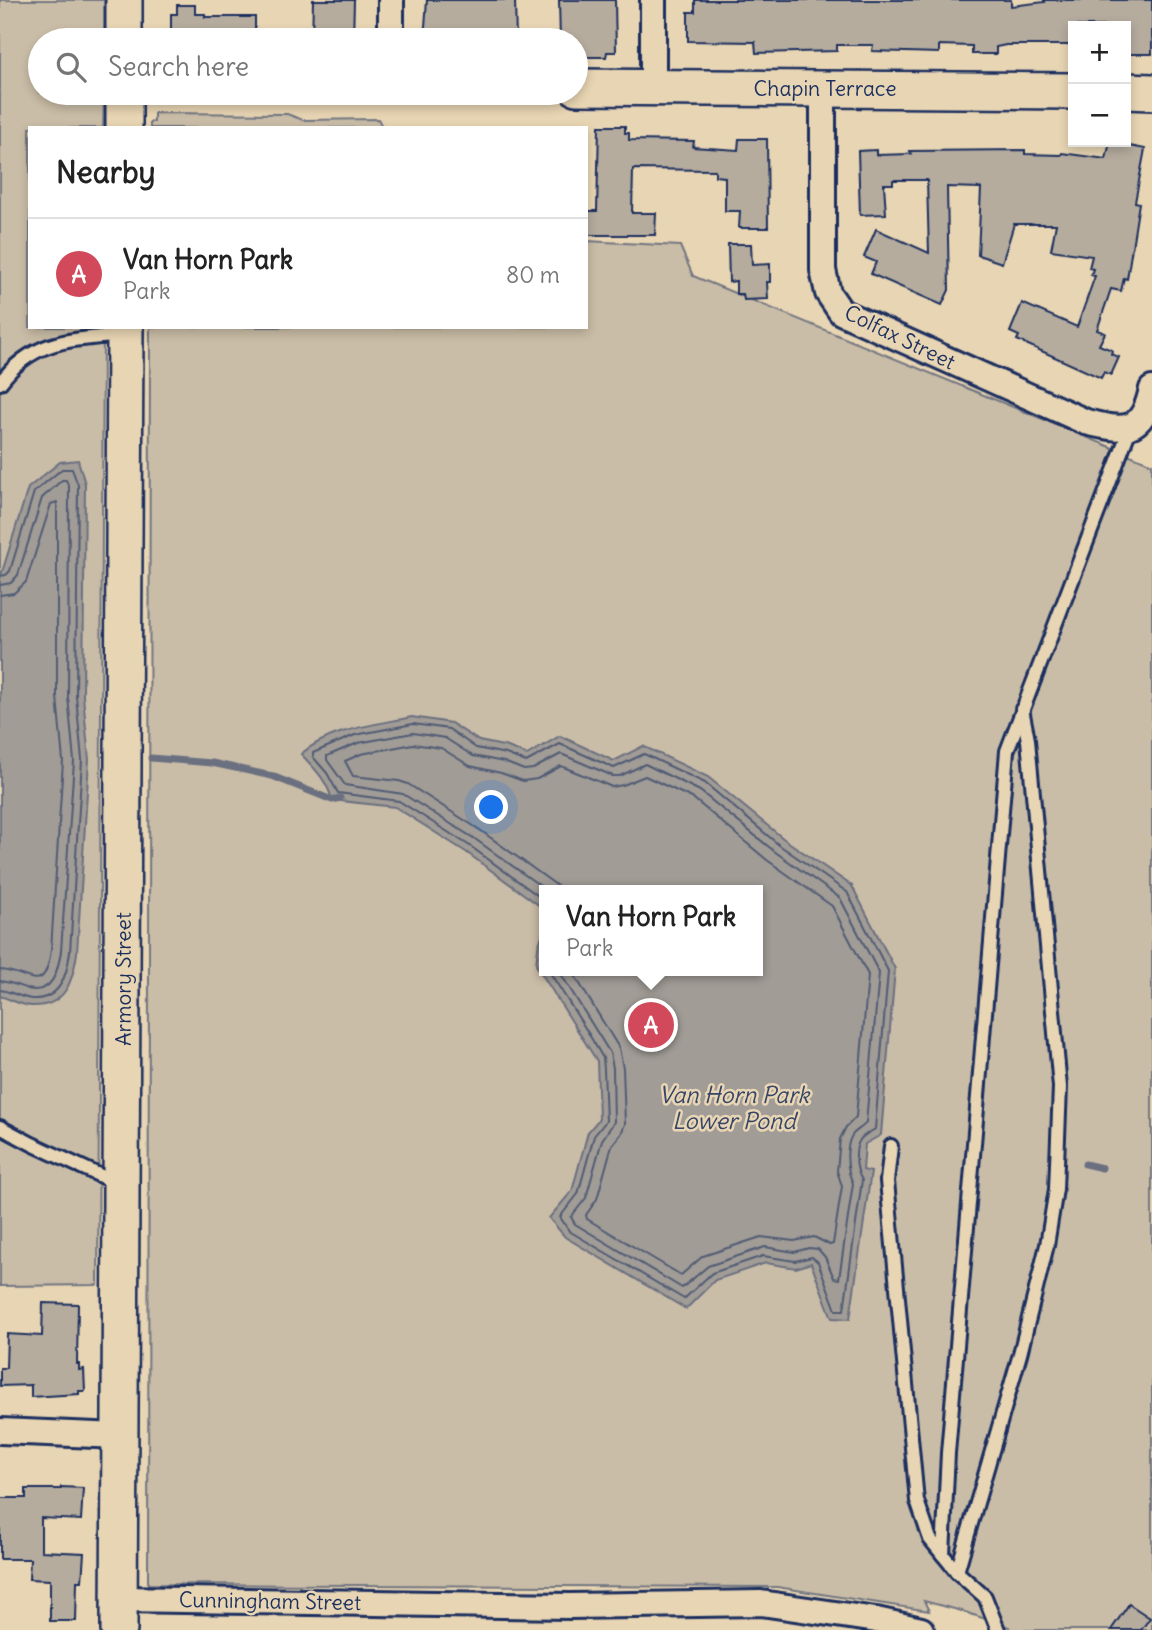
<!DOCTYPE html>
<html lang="en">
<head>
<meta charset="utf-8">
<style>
	:root { --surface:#fff; --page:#f2f2f2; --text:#222; --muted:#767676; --line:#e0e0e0; --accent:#d1495b }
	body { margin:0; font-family:Delius,sans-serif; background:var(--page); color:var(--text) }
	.controls { position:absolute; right:21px; top:21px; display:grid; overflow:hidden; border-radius:0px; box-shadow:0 4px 10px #0003 }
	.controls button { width:63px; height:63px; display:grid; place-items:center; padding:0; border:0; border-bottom:2px solid var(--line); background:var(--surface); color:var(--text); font:35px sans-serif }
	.you { position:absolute; left:492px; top:808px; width:24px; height:24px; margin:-18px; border:5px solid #fff; border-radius:50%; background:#1a73e8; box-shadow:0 0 0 10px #1a73e833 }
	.badge { display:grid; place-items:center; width:46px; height:46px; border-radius:50%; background:var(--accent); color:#fff; font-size:23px; font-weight:700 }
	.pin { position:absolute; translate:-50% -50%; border:4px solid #fff; box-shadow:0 2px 7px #0006 }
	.popup { position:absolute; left:539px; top:885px; width:224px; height:91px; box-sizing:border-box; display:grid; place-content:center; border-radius:0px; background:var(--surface); filter:drop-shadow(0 2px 5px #0005); font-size:23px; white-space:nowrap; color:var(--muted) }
	.popup b { font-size:26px; color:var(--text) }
	.popup::after { content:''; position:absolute; left:50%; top:100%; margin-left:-14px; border:14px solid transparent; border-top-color:var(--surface) }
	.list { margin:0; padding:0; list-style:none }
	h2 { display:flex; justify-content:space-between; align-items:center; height:91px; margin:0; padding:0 28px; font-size:30px }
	h2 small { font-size:23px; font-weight:400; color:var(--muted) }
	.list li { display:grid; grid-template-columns:46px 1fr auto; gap:21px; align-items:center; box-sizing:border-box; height:112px; padding:0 28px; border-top:2px solid var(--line) }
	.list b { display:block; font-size:26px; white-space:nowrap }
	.list p { margin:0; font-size:23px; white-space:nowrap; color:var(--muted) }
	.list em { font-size:23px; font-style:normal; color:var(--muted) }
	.icon { flex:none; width:38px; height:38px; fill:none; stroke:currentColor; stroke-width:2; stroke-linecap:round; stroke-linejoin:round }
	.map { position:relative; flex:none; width:1152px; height:1630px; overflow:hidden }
	.search { position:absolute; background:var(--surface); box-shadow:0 4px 10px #0003; left:28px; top:28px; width:560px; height:77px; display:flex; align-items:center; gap:18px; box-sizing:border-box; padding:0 24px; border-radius:38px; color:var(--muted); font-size:26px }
	.panel { position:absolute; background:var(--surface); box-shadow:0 4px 10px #0003; left:28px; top:126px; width:560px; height:203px; border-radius:0px }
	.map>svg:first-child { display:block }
	.green { fill:#cabda7; stroke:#727682; stroke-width:2; fill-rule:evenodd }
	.water { fill:#a19c96; stroke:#6b7080; stroke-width:2 }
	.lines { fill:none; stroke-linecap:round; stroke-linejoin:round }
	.shore { stroke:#515b74; stroke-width:2 }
	.stream { stroke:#6b7080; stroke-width:7 }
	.building { fill:#b5ac9e; stroke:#1b2f5e; stroke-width:2 }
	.lane-casing { stroke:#1b2f5e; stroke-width:18 }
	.street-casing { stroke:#1b2f5e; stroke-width:30 }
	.secondary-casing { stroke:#1b2f5e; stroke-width:40 }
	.lane { stroke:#e8d5b3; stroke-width:12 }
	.street { stroke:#e8d5b3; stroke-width:24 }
	.secondary { stroke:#e8d5b3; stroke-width:35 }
	.labels { text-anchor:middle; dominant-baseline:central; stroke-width:5; stroke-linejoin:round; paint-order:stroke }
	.street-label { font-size:21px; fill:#1b2f5e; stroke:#e8d5b3 }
	.water-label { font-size:23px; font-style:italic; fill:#364569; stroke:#e8d5b3 }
</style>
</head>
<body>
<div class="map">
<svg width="1152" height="1630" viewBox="0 0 1152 1630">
	<rect width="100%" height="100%" fill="#e8d5b3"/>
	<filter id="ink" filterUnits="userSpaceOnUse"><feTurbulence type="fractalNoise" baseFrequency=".0143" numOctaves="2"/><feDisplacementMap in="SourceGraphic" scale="14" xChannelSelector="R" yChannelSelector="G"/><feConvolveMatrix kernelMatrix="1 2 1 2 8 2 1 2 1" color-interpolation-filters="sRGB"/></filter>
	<g filter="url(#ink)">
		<!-- green -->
		<g class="green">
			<path d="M0,0H104V40H40V93H104L103,128H30V327H103L98,1285L0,1286Z"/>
			<path d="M154,113L287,114L303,120L378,119L383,128H150V122H154Z"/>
			<path d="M586,241L680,246L693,276L1152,464V1630H1010L1009,1627L962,1611L924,1601L929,1611L777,1587L148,1584L150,327H586ZM544,890H758V971H544Z"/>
		</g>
		<!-- water -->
		<g class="water">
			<path d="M78,460L85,484L83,696L89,760L77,953C73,980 66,1007 32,1006C22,1006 10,999 0,996V579L28,488L60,462Z"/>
			<path d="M412,717L451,723L479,741L508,747L527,755L560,736L614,761L643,746L708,777L784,839L852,886L895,969L881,1135L865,1144L863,1170L871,1172L850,1319L832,1318L811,1263L796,1268L766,1263L715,1280L686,1309L565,1237L549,1218L572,1191L588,1132L599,1119L597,1061L536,965L538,947L544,930V971H758V890H544V909L466,852L395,807L332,800C327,780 314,768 301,754C331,728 375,725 412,717Z"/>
		</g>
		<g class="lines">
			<!-- shore -->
			<g class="shore">
				<path d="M0,576L6,575L10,571L34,492L62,469H72L78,485L76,696L82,760L70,952C67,974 61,1000 32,999C21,998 11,991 0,990"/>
				<path d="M0,585L11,583L18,575L42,498L62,480H66L69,487L68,697L74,761L61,951C58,970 53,995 28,989C19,986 10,982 0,981"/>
				<path d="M0,595L14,593L26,582L51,504L57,502V697L63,761L51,950C44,998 31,972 0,970"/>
				<path d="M546,890L475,839L403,794L345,785L327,760V756L358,743L413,733L445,738L473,756L504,762L524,770L533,769L561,754L613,776H620L645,764L700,791L774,851L840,898L879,973L866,1123C863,1127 857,1130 853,1134C844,1146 847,1172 853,1183L839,1279L834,1278L825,1257L818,1249L809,1248L794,1252L765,1247L708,1266L682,1288L575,1224L571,1217L586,1198L602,1140L614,1122L613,1068L610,1053L559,971"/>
				<path d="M563,890L480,830L408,784L399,781L353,776L345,761L361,754L413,744L441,748L470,766L501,773L523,781L537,779L561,766L612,787L623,785L645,776L694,799L767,860L832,906L868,975L856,1117L846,1127L840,1139L837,1171L842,1186L833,1244L830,1245L814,1237L794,1241L761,1237L703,1256L681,1275L587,1219L586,1215L597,1199L612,1145L621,1134L625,1124L623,1068L619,1048L572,971"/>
				<path d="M544,900L470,846L399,801L338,793L327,773L313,757V753L355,735L413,724L449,729L476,748L506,754L526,762L560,744L614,768L644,754L705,783L779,845L847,892L888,971L875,1129C871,1132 863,1135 860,1140C853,1150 856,1171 862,1180L844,1310H836L818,1262L812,1257L795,1261L763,1256L712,1273L684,1299L569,1231L560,1217L578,1194L594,1136L606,1121L604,1069L603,1058L587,1031L549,971"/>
			</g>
			<!-- stream -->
			<g class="stream">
				<path d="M151,758L212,763L272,776L332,800L340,798"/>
				<path d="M1085,1164L1102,1168"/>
			</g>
		</g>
		<!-- building -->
		<g class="building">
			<path d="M313,0H354L353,40H312Z"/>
			<path d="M427,0H515L516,40H424Z"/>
			<path d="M559,0H615L616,52H607L606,57H576V40H560Z"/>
			<path d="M695,0H1011V6L1045,2L1044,0H1152V54H1126V26H1071L1072,45H1006L996,47V54H972V46L939,45V53L872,51L873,45H837V51L756,53L755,42L688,41V12H695Z"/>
			<path d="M177,5H195V14H205V17H255V40H171V14H177Z"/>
			<path d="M599,126H625V133H629V140L694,141L693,147L738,150L739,139H767L768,228H739L740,211H725V177L715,176V170L633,169L632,213H656L655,235H586V211H597Z"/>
			<path d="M1110,142L1145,149L1135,202L1139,203L1127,279L1124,278L1121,291L1111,289L1097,330L1105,333L1099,345L1112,350L1111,354L1119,357L1111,375L1104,372L1101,378L1017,340L1019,336L1010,332L1022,303L1077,327L1095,276L1091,275L1093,269L1089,268L1092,256L1051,250L1056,224H1014L1002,263L978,255L981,188L947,187L949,290L942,305L871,274L876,262L864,257L876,229L929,253L927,180H893V184H884L886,214L860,215L858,151L876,150V155L911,154L910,151L1025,150V154L1061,155L1062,153L1106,159Z"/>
			<path d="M728,244H751L752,265L770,264V282H767L768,299L744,300L743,294H736V281L729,282Z"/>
			<path d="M43,1303L78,1304L77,1364H79V1370L84,1369L85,1391H79V1394L31,1397V1385L0,1386V1368H6L7,1334L42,1336Z"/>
			<path d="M61,1487L83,1488L81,1520L41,1518V1551L84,1553L82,1581H77L76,1621H50V1580L29,1579L30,1559H0V1498H26V1489H61Z"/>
			<path d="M1129,1604L1150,1618L1141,1630H1111Z"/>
		</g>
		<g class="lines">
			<defs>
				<g id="lane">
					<path d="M0,383C34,338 72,340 124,335"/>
					<path d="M0,1127L32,1144L118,1184"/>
					<path d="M891,1146L887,1181L917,1501L930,1539L957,1572L985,1597L998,1630"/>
					<path d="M943,1555L948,1453L1007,751L1131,426"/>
					<path d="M957,1572L1020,1354L1047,1245L1056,1189L1060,1087L1028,740L1022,709"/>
				</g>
				<g id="street">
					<path d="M653,0V87"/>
					<path d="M391,40V0"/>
					<path d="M823,88V270L828,293L841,312L1086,422C1124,431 1142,435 1152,389"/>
					<path d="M0,1431L120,1436"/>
					<path d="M119,1599L570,1606L761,1603L876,1620L921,1630"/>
				</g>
				<g id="secondary">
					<path d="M124,40V0"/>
					<path d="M576,87L1073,91"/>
					<path d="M1126,91L1152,92"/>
					<path d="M124,93V128"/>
					<path d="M119,1630L125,327"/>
				</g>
			</defs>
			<!-- lane casing -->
			<use href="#lane" class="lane-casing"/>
			<!-- street casing -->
			<use href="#street" class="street-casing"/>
			<!-- secondary casing -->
			<use href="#secondary" class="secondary-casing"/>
			<!-- lane -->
			<use href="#lane" class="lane"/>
			<!-- street -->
			<use href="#street" class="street"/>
			<!-- secondary -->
			<use href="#secondary" class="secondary"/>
		</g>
	</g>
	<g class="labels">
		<!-- street labels -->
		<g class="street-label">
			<text x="825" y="88">Chapin Terrace</text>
			<text transform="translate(900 337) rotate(26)">Colfax Street</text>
			<text transform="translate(123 979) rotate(-90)">Armory Street</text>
			<text transform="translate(270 1601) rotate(1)">Cunningham Street</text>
		</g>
		<!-- water labels -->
		<g class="water-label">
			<text x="734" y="1094">Van Horn Park<tspan x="734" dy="26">Lower Pond</tspan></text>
		</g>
	</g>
</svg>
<div class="controls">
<button>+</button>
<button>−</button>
</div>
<div class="you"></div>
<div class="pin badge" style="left:651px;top:1025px">A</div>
<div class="popup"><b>Van Horn Park</b>Park</div>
<div class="search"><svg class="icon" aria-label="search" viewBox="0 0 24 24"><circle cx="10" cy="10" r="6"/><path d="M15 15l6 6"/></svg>Search here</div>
<section class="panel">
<h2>Nearby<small></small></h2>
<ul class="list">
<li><span class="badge">A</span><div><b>Van Horn Park</b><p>Park</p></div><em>80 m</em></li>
</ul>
</section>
</div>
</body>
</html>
